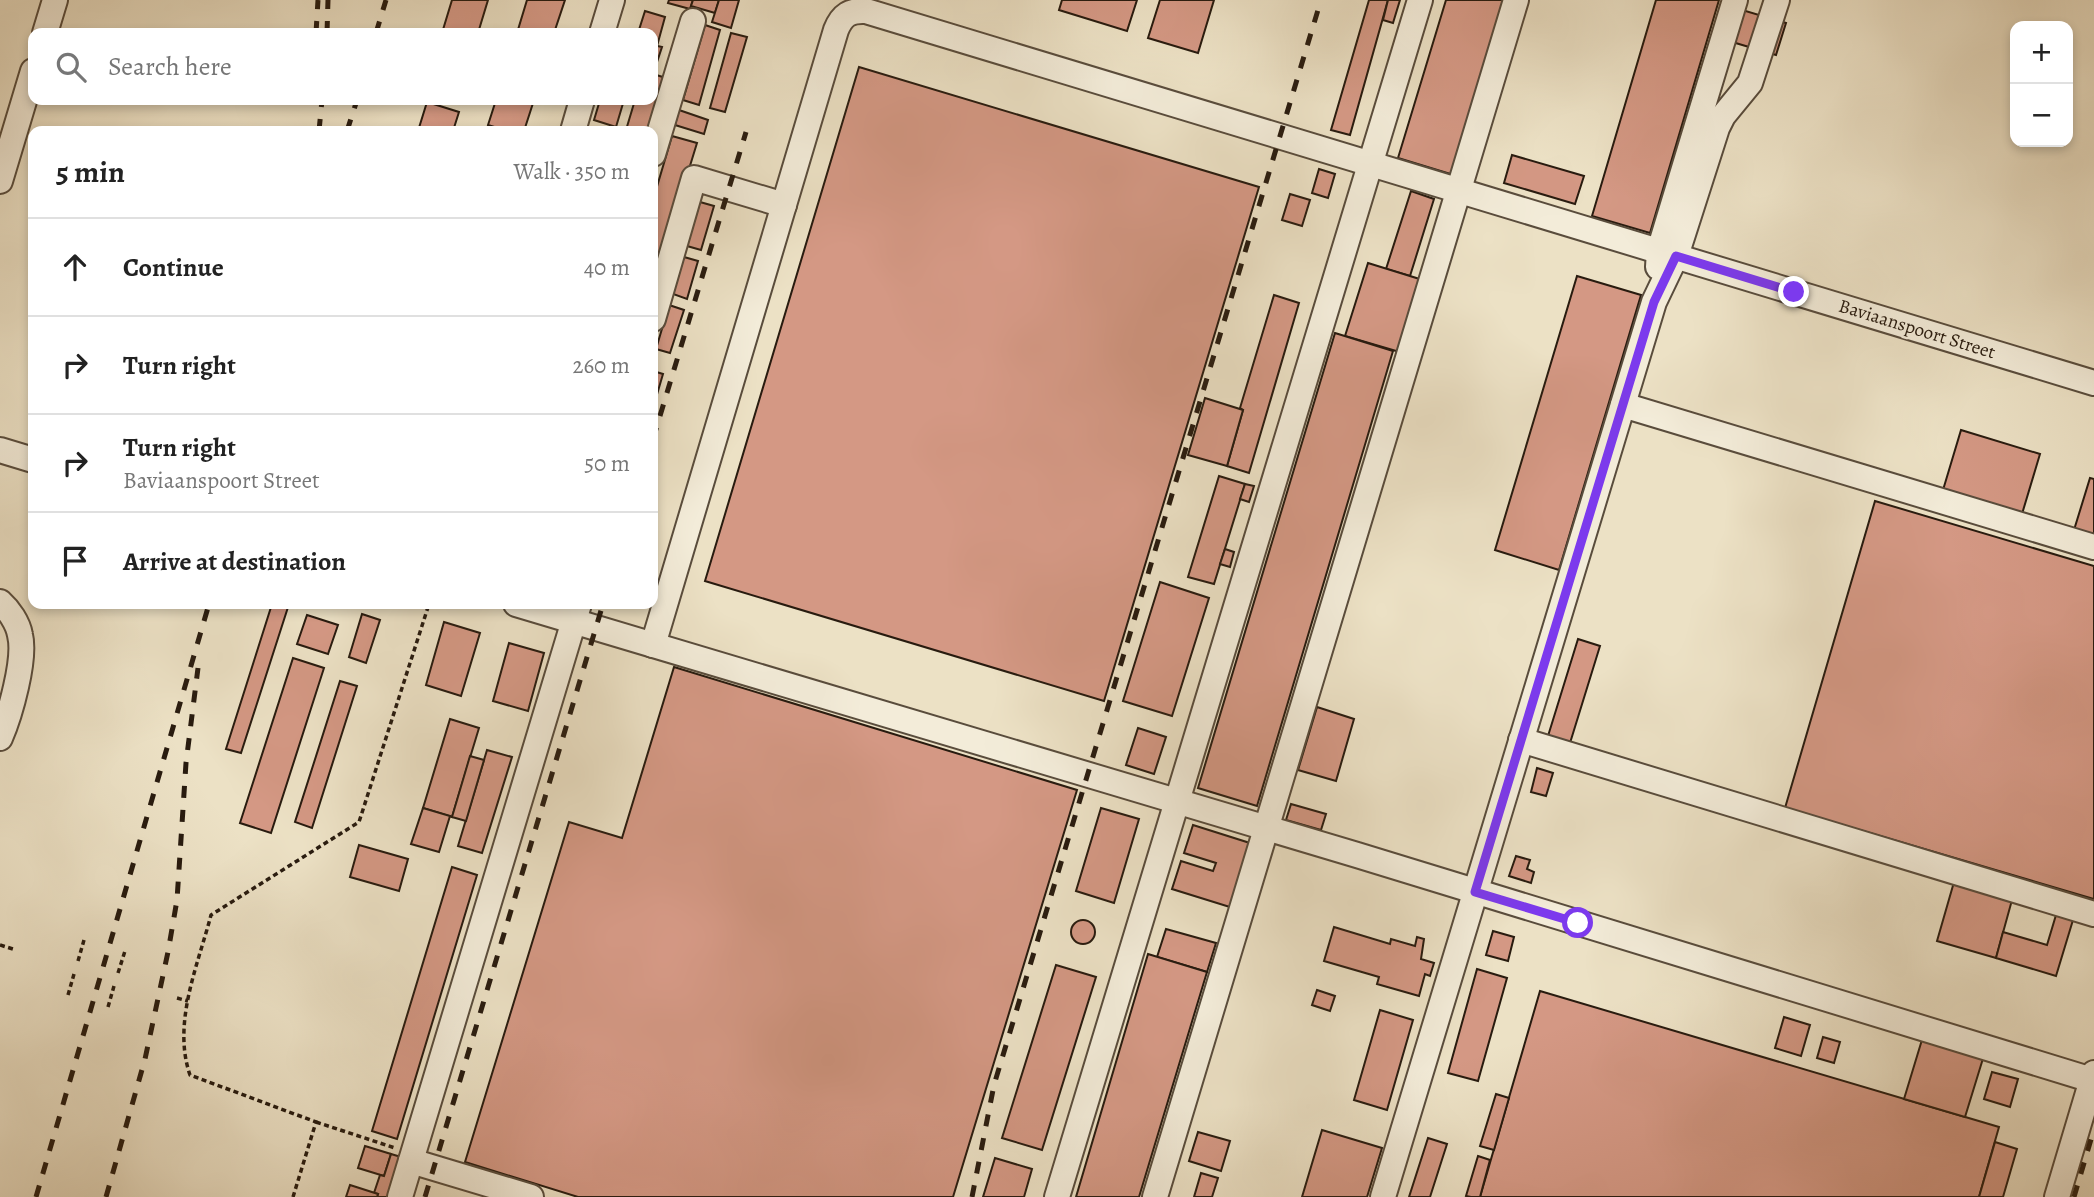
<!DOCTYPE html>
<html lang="en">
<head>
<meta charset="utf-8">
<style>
	:root { --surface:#fff; --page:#f6f6f6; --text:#222; --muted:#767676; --line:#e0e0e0 }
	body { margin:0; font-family:Alegreya,serif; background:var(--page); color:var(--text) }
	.controls { position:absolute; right:21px; top:21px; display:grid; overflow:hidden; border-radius:14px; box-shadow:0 4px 10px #0003 }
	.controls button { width:63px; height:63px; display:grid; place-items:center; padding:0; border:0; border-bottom:2px solid var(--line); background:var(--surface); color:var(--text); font:35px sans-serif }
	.stop { position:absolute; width:21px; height:21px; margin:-16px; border:5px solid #7c3aed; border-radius:50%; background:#fff }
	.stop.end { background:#7c3aed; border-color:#fff; box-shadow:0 2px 7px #0008 }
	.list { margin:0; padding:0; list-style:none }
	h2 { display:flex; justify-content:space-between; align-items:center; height:91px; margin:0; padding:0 28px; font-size:30px }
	h2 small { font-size:23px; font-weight:400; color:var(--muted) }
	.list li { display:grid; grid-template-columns:46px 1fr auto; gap:21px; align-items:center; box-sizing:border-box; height:98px; padding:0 28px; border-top:2px solid var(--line) }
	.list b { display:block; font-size:26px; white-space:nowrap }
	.list p { margin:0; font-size:23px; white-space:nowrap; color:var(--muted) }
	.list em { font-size:23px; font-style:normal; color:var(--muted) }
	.icon { flex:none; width:38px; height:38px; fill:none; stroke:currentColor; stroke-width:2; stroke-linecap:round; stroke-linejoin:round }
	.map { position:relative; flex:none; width:2094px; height:1197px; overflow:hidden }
	.search { position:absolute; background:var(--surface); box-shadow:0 4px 10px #0003; left:28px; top:28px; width:630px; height:77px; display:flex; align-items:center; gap:18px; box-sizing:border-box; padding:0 24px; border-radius:14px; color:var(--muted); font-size:26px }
	.panel { position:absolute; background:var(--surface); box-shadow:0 4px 10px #0003; left:28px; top:126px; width:630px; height:483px; border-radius:14px }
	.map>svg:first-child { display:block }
	.building { fill:#d49884; stroke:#281b0f; stroke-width:2 }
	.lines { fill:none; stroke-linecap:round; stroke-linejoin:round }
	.minor-casing { stroke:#594c3c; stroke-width:28 }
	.path { stroke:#281b0f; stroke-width:3.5; stroke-dasharray:5 3.5; stroke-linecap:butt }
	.minor { stroke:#f3ecd9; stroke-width:24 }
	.rail { stroke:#281b0f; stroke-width:5; stroke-dasharray:12 12; stroke-linecap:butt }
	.route { stroke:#7c3aed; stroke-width:9 }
	.labels { text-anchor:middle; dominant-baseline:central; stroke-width:5; stroke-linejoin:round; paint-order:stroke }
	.street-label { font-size:19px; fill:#281b0f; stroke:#f3ecd9 }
</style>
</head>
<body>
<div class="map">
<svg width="2094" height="1197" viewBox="0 0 2094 1197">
	<rect width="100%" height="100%" fill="#ece1c5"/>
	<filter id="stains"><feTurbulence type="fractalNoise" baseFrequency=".00286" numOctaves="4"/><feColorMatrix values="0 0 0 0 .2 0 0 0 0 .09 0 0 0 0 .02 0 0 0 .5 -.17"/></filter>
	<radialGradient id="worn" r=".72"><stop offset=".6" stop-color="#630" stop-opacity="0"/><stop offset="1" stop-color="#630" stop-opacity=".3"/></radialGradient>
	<!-- building -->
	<g class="building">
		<path d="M452,0H488L478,33H442Z"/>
		<path d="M527,0H565L554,33H517Z"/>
		<path d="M669,0H693L690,9L668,3Z"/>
		<path d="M693,0H719L715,13L691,6Z"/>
		<path d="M719,0H739L731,28L712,22Z"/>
		<path d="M1062,0H1137L1127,31L1059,10Z"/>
		<path d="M1160,0H1214L1198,53L1148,38Z"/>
		<path d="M1369,0H1388L1350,135L1331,130Z"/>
		<path d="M1388,0H1400L1393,23L1383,20Z"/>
		<path d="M1446,0H1510L1457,176L1398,158Z"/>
		<path d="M1656,0H1719L1650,233L1592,216Z"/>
		<path d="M1722,4L1786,23L1776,55L1712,36Z"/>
		<path d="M645,11L665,17L657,46L653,45V33H638Z"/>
		<path d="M705,25L720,30L699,105L683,100Z"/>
		<path d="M731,33L747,37L725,112L710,108Z"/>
		<path d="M653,45L662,47L654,71H653Z"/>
		<path d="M859,67L1259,187L1104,701L705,581Z"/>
		<path d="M653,74L666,78L650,131L626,130L635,100H653Z"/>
		<path d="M496,100H534L524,131H507L488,125Z"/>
		<path d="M600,100H624L616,127L594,120Z"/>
		<path d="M427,102L459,112L453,131H418Z"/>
		<path d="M679,110L708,120L704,134L675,125Z"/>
		<path d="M672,136L697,143L662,257L653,254V200Z"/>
		<path d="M1512,155L1584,176L1575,204L1504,183Z"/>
		<path d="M1319,169L1335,174L1328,198L1312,193Z"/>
		<path d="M1411,191L1434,199L1410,276L1386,269Z"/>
		<path d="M1290,194L1310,200L1302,226L1282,220Z"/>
		<path d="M700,202L714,206L701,250L687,246Z"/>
		<path d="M684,257L698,261L687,299L673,294Z"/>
		<path d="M1368,263L1426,281L1403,353L1345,336Z"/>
		<path d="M1577,276L1641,295L1559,570L1495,550Z"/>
		<path d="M1274,295L1299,303L1249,473L1227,466L1243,410L1240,408Z"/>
		<path d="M669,305L684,310L670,353L656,349Z"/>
		<path d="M1335,333L1393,351L1257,806L1198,788Z"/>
		<path d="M653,371L663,374L653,408Z"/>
		<path d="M1205,398L1243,410L1227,466L1188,455Z"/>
		<path d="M1961,430L2040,454L2022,514L1943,490Z"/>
		<path d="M1219,476L1245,484L1214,584L1188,577Z"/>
		<path d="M2090,478L2094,479V535L2074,530Z"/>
		<path d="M1245,484L1254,486L1249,502L1240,499Z"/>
		<path d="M1875,501L2094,566V899L1785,808Z"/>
		<path d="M1225,549L1234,552L1230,567L1220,564Z"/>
		<path d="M1160,582L1209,598L1172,716L1123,701Z"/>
		<path d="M272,604H289L241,753L226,749Z"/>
		<path d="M362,614L380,620L366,663L349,657Z"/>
		<path d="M307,615L338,625L328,654L297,644Z"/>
		<path d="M444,622L480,633L461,696L426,685Z"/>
		<path d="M1578,639L1600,646L1570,743L1548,736Z"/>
		<path d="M509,643L544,653L528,711L493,701Z"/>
		<path d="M293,658L324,668L271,833L240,823Z"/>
		<path d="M674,667L1077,790L953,1197H578L465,1162L569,822L622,838Z"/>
		<path d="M340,681L357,686L312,828L295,822Z"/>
		<path d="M1317,707L1354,719L1336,781L1298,770Z"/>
		<path d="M450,719L479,728L452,817L423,808Z"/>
		<path d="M1138,728L1166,737L1154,774L1126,765Z"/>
		<path d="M487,750L512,757L482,853L458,846Z"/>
		<path d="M470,756L484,760L466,821L452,817Z"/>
		<path d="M1537,768L1553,773L1546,796L1531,792Z"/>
		<path d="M1291,804L1326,814L1321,830L1286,820Z"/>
		<path d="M423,808L450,816L439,852L411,844Z"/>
		<path d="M1101,808L1139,819L1114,903L1076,891Z"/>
		<path d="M1193,825L1253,844L1233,908L1172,889L1181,861L1213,871L1216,863L1184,853Z"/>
		<path d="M359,845L408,859L399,891L350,877Z"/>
		<path d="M1516,856L1530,860L1527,869L1534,872L1531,883L1509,876Z"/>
		<path d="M452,867L477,875L397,1139L372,1131Z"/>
		<path d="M1954,882L2012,900L1996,958L1937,941Z"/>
		<path d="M2056,915L2073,920L2056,976L1996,958L2003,932L2047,945Z"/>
		<circle cx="1083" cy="932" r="12"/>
		<path d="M1334,927L1390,944L1391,939L1415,946L1417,937L1424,939L1421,959L1434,963L1430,976L1425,974L1419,996L1377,984L1379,977L1324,961Z"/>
		<path d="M1166,929L1216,943L1207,972L1157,957Z"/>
		<path d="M1493,931L1514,937L1508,961L1486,955Z"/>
		<path d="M1148,954L1207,972L1139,1197H1076Z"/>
		<path d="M1056,965L1096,977L1042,1150L1002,1138Z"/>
		<path d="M1477,969L1507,978L1478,1081L1448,1073Z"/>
		<path d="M1317,990L1335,996L1330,1011L1312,1005Z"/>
		<path d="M1540,991L1999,1127L1979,1197H1480Z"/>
		<path d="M1380,1010L1413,1020L1387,1110L1354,1100Z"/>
		<path d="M1784,1017L1810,1025L1801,1056L1775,1048Z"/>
		<path d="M1928,1020L1989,1039L1965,1117L1904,1099Z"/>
		<path d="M1823,1037L1840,1042L1834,1063L1817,1058Z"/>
		<path d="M1992,1072L2018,1079L2010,1107L1984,1099Z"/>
		<path d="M1496,1094L1509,1098L1494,1150L1480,1146Z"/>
		<path d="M1322,1130L1382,1148L1367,1197H1302Z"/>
		<path d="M1198,1132L1230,1141L1221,1171L1189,1161Z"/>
		<path d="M1428,1138L1447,1144L1430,1197H1409Z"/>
		<path d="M1995,1142L2017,1149L2003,1197H1979Z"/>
		<path d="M365,1146L391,1154L384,1176L358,1168Z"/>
		<path d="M391,1154L401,1157L389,1197H377L378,1194L374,1193L380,1175L384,1176Z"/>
		<path d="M1478,1156L1490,1160L1480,1197H1471L1466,1196Z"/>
		<path d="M995,1158L1032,1169L1024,1197H983Z"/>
		<path d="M1201,1173L1218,1178L1212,1197H1194Z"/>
		<path d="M350,1185L378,1194L377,1197H346Z"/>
	</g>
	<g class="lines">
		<defs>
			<g id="minor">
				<path d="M45,33L55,0"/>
				<path d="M602,33L612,0"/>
				<path d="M573,131L582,100"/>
				<path d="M653,154L693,21"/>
				<path d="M0,181L33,71"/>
				<path d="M1658,267L1659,251L1735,0"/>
				<path d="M653,319L694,178L784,205"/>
				<path d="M1623,405L2094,547"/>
				<path d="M0,450L33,460"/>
				<path d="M0,602C9,610 18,623 20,635C26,659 10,715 0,738"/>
				<path d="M516,604L1357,855L2092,1080"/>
				<path d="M653,645L836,30C842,15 850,10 866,11L2094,383"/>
				<path d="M1521,740L2094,914"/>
				<path d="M411,1161L531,1197"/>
				<path d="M400,1197L579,604"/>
				<path d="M1057,1197L1420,0"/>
				<path d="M1155,1197L1516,0"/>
				<path d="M1383,1197L1654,302L1676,256L1717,128L1723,116L1750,83L1777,0"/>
				<path d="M2057,1197L2094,1073"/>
			</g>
		</defs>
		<!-- minor casing -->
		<use href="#minor" class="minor-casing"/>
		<!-- path -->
		<g class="path">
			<path d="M0,945L16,950"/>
			<path d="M78,961L84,940"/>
			<path d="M118,973L125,951"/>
			<path d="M68,995L74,974"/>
			<path d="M177,998L188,1001"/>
			<path d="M108,1007L114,986"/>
			<path d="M316,1122L395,1148"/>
			<path d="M293,1197L316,1122L190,1075C172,1023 198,965 211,915L359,822L429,604"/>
		</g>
		<!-- minor -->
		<use href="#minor" class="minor"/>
		<!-- rail -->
		<g class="rail">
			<path d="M316,33L318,0"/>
			<path d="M327,33L328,0"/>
			<path d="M376,33L386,0"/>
			<path d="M319,131L322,100"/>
			<path d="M347,131L357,100"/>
			<path d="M653,439L746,132"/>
			<path d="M36,1197L209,604"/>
			<path d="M106,1197L145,1059L168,952L177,900L186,763L198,668"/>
			<path d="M425,1197L603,604"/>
			<path d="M972,1197L994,1085L1321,0"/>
			<path d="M2074,1197L2094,1129"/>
		</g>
	</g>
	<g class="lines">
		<!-- route -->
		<path class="route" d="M1578,923L1475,892L1654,302L1676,256L1794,292"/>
	</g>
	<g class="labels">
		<!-- street labels -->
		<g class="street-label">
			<text transform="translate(1917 329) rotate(17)">Baviaanspoort Street</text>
		</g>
	</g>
	<rect width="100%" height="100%" filter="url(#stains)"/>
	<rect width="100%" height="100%" fill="url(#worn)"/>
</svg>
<div class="controls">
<button>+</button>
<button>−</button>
</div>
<div class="stop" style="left:1578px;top:923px"></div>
<div class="stop end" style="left:1794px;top:292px"></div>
<div class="search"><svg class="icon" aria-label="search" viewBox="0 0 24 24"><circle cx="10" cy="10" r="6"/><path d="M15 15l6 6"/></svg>Search here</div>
<section class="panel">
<h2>5 min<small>Walk · 350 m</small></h2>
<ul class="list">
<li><svg class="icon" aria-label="ahead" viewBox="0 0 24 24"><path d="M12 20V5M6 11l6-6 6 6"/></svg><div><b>Continue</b></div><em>40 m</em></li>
<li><svg class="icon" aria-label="right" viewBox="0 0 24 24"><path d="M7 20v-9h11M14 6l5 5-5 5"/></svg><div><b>Turn right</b></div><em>260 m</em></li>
<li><svg class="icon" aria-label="right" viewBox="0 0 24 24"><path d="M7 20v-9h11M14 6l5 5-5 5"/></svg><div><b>Turn right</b><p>Baviaanspoort Street</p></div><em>50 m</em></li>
<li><svg class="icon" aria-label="arrive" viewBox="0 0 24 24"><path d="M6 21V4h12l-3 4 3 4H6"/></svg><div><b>Arrive at destination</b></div></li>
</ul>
</section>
</div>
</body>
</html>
